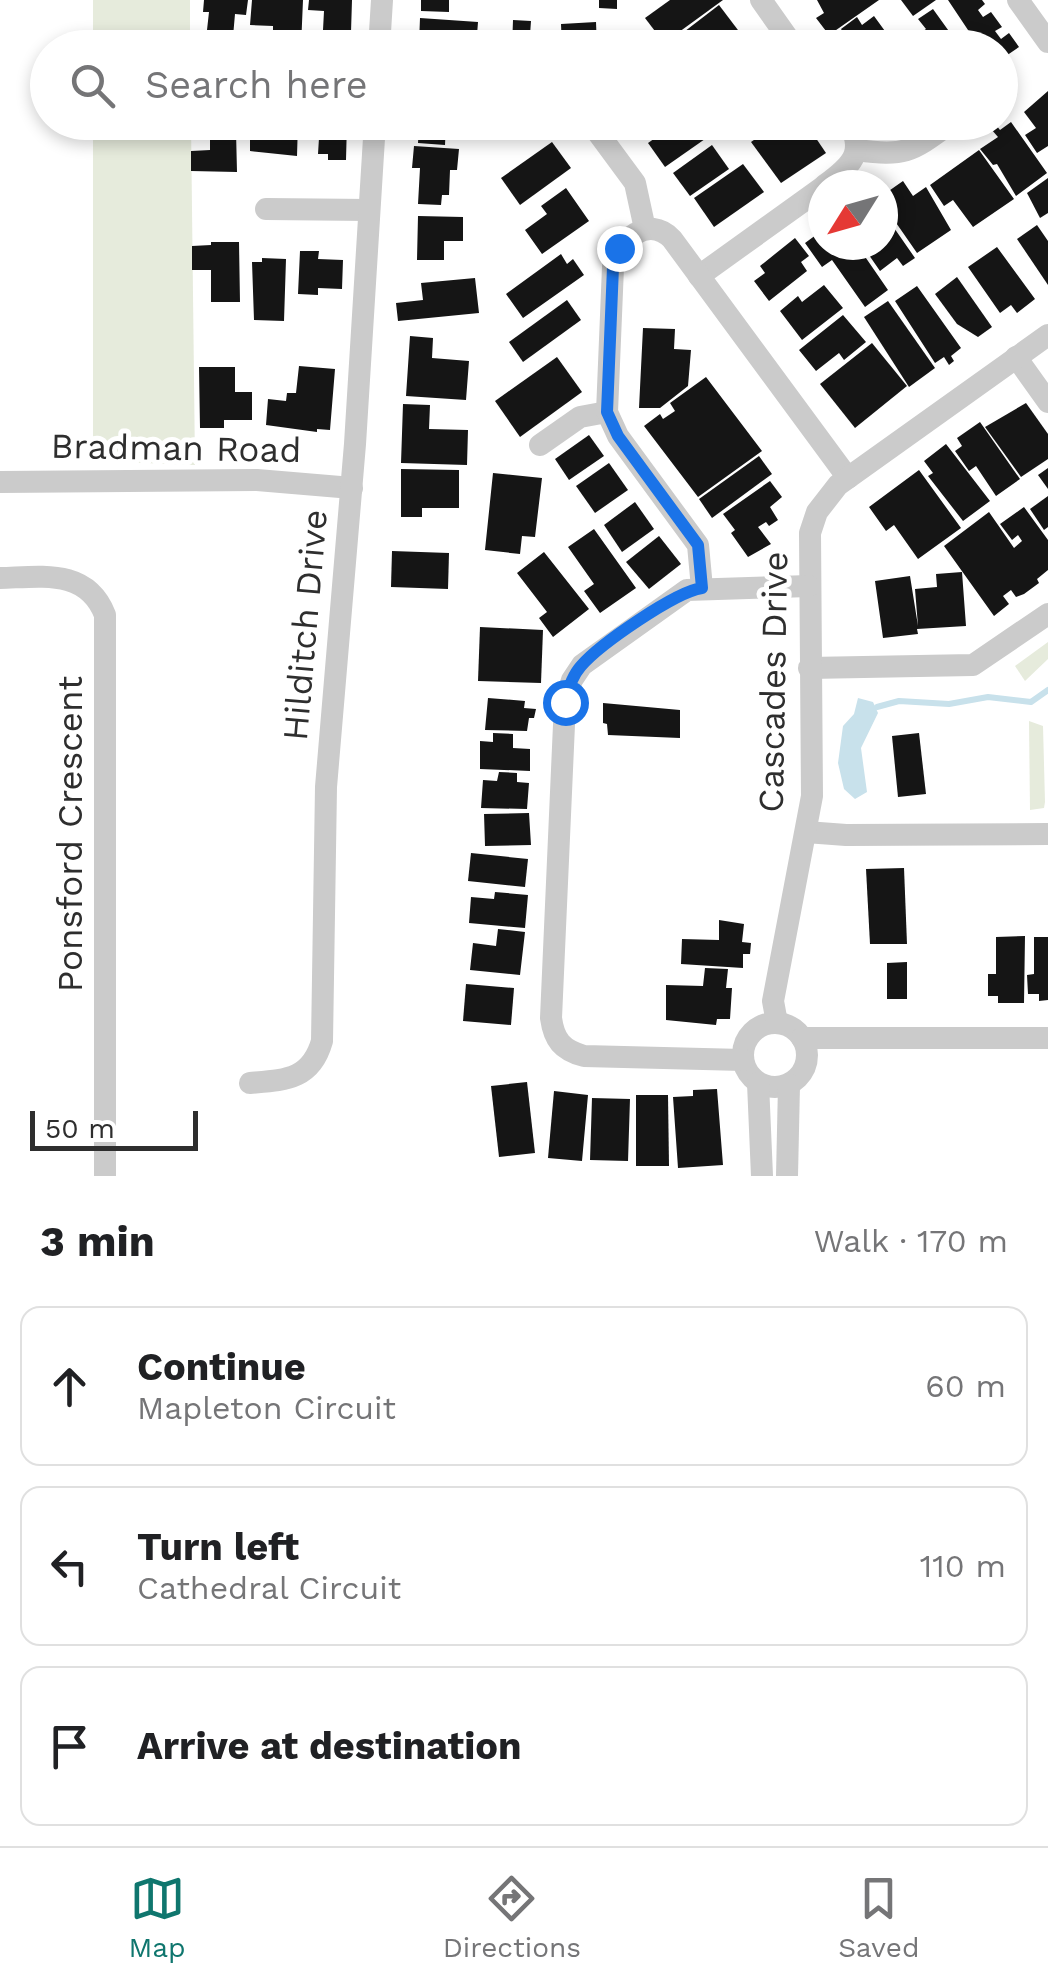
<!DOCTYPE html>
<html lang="en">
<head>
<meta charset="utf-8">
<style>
	:root { --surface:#fff; --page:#f6f6f6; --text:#202124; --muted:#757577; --line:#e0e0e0; --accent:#0f766e }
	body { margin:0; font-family:"Work Sans",sans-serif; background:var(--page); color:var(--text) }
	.compass { position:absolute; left:808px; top:170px; width:90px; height:90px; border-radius:50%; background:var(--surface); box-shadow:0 5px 15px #0003; rotate:233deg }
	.scale { position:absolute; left:30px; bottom:25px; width:168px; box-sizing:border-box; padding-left:10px; border:5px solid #2e2e2e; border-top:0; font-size:28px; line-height:35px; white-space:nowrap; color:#2e2e2e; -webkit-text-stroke:8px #fff; paint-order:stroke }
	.stop { position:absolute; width:30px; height:30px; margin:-22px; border:8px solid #1a73e8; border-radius:50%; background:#fff }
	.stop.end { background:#1a73e8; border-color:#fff; box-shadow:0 2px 10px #0008 }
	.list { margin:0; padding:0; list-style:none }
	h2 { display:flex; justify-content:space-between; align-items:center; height:130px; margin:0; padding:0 40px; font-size:42px }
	h2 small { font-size:32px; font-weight:400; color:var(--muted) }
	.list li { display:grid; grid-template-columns:65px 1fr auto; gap:30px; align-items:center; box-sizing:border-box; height:160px; margin:0 20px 20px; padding:0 20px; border:2px solid var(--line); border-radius:20px }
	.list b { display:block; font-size:38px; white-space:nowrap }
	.list p { margin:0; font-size:32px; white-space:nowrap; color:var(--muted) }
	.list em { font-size:32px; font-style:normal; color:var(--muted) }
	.icon { flex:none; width:55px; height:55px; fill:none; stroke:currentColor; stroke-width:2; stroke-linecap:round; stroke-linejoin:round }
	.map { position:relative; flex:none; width:1048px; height:1176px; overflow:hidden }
	.search { position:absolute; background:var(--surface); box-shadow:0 5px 15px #0003; left:30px; right:30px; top:30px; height:110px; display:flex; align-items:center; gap:25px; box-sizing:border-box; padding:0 35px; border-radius:55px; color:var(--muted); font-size:38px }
	.sheet { height:670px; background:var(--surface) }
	nav { display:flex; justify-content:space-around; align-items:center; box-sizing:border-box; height:140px; border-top:2px solid var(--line); background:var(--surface); font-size:28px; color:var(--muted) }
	nav a { display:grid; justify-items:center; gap:5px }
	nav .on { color:var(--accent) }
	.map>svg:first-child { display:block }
	.green { fill:#e6ebdc }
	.water { fill:#c8e1eb }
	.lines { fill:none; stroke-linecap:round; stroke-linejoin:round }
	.stream { stroke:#c8e1eb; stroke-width:6 }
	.building { fill:#151515 }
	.minor { stroke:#cbcbcb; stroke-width:22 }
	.route { stroke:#1a73e8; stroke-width:12 }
	.labels { text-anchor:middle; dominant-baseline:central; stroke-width:10; stroke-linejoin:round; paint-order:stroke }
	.street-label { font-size:35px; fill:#2e2e2e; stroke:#fff }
</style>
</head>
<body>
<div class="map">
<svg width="1048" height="1176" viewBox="0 0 1048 1176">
	<rect width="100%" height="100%" fill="#fff"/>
	<!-- green -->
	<g class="green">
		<rect x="93" y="0" width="97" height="47"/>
		<path d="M93,123H191L195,465L93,461Z"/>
		<path d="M1048,642V659L1025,681L1015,666Z"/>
		<path d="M1029,721L1043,726L1045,802L1044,808L1030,810Z"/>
	</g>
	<!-- water -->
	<path class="water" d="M858,698L873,702L878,713L861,748L867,792L855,799L844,789L838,763L843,726L854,714Z"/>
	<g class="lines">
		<!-- stream -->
		<path class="stream" d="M877,707L899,701L949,704L988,697L1031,702L1048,690"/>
	</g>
	<!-- building -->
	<g class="building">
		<path d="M204,0H248L246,15L235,14L232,48H205L209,12H203Z"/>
		<path d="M252,0H303L301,47L273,46V26L250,25Z"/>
		<path d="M309,0H352L351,32L323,30L324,11L308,10Z"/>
		<path d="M421,0H449V12L421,11Z"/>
		<path d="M599,0H617V9L599,8Z"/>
		<path d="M670,0H723L664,43L645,18Z"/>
		<path d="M817,0H879L829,35L816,18L824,13Z"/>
		<path d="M901,0H936L913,16Z"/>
		<path d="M948,0H982L985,4L978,10L983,17L991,12L1002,27L995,31L1001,39L1009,33L1019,47L1000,60V48H980Z"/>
		<path d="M719,5L744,38L732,48H663Z"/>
		<path d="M933,9L961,48H922L915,37L926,29L918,19Z"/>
		<path d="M874,16L890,38L877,48H840L837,44L846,37L841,29L857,17L862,25Z"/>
		<path d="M420,18L478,22L476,48H425V44H419Z"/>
		<path d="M513,20L531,21L530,35H546V48H512Z"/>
		<path d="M596,22L597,48H562L561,24Z"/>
		<path d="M1048,91V146L1037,153L1025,135L1036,128L1024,112Z"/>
		<path d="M271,122H298L297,156L250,151V125L271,126Z"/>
		<path d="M300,122H347L346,160H328V154H318L319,138L299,137Z"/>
		<path d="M419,122H446L445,145L418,143Z"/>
		<path d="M509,122H542V130L509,128Z"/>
		<path d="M633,122H655L641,133Z"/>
		<path d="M678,122H708L715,132L665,167L648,143Z"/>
		<path d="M780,122H805L826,153L781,183L751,142Z"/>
		<path d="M1011,122L1047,173L1016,196L997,164L993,165L980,149L998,137L991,129L996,125L1000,130Z"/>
		<path d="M210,131H236L237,172L191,171V151L210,150Z"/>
		<path d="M552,142L571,168L520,205L501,178Z"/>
		<path d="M712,145L729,169L690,196L673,173Z"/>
		<path d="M414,146L459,149L457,170H450L449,195H442L441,205L418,204L420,168H412Z"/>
		<path d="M979,150L1014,199L973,227L953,200L944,206L930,185Z"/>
		<path d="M743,164L764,192L714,227L694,198Z"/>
		<path d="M1048,178V213L1040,218L1027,193Z"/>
		<path d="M903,181L913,196L926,187L951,230L917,253L883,204V195Z"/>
		<path d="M566,188L589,221L542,254L525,230L547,214L541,206Z"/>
		<path d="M883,212L915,258L903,266L897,258L880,271L862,245H883Z"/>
		<path d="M418,216L463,217V241H444V260H417Z"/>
		<path d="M821,221L823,245H857L888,290L865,307L832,260L822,267L805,243L820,232L816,226Z"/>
		<path d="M1037,225L1048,241V285L1017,239Z"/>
		<path d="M795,238L809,256L801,262L807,271L769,301L754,281L765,273L760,266Z"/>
		<path d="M211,242H239L240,302H211V270H192V246L211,245Z"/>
		<path d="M997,247L1035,299L1017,313L1011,305L1000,313L968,267Z"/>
		<path d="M300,251H319L318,259L343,260L342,289L318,288V295L298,294Z"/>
		<path d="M561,254L567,264L573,259L584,275L523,318L506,294Z"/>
		<path d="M262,258L286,259L284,321L254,320L252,262H262Z"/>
		<path d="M957,277L992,327L978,337L957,324L935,294Z"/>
		<path d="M475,278L479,313L398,321L396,303L423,300L421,283Z"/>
		<path d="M824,285L843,308L802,340L780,311L798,296L802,302Z"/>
		<path d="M917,286L961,348L951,356L954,361L949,365L944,357L935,363L895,301Z"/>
		<path d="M567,300L581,320L523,362L509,342Z"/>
		<path d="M888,301L935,368L909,387L864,317Z"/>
		<path d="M843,315L866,342L844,360L839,353L816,371L799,350Z"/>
		<path d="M643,328L675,329L674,349L691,350L688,386L660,408H639Z"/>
		<path d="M410,336L433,338L432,358L469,361L466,400L406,396Z"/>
		<path d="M872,343L907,386L855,428L820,384Z"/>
		<path d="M557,357L582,392L520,437L495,401Z"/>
		<path d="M299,366L335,369L330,430L317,429V432L266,425L268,399L286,401L287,393H296Z"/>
		<path d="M199,367H235V392H252V420H224V428H200Z"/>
		<path d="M706,377L762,451L698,497L644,426L660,414L663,419L675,411L670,403Z"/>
		<path d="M1026,403L1048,434V459L1021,477L985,427Z"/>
		<path d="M403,404L430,405L429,429L468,430L467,465L401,463Z"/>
		<path d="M980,422L1020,479L996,496L976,466L969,471L955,451L962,446L957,438Z"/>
		<path d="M589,435L604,456L569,480L555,459Z"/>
		<path d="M946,444L990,501L963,521L928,476L933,473L924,461Z"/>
		<path d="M759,456L772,474L712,518L699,499Z"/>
		<path d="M609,463L628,490L595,513L576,486Z"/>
		<path d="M1048,468V489L1038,475Z"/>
		<path d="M401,469L459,470V508H422V517H401Z"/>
		<path d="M919,470L961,528L918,559L894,525L886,531L869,507Z"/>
		<path d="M493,473L542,478L535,537L522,536L520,554L485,550Z"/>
		<path d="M770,481L782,497L770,507L778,520L769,526L766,522L758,527L771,544L748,557L731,533L735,530L723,514Z"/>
		<path d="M1048,496V527L1044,530L1030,509Z"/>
		<path d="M635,502L654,529L622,552L604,525Z"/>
		<path d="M1024,507L1048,540V570L1037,579L1039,583L1024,594L1016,597L1011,590L1003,596L1009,604L994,616L944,546L989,512L1014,548L1022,541L1018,535L1012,540L1000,524Z"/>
		<path d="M594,529L636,588L600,613L584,591L594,584L568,547Z"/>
		<path d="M659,536L681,564L649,589L626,562Z"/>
		<path d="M392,551L449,553L448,589L391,587Z"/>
		<path d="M544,552L589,609L553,637L539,618L547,612L517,573Z"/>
		<path d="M962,572L966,626L917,629L918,634L883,638L875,581L910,576L918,626L915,589L937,587L936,574Z"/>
		<path d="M480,627L543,630L541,683L478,681Z"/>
		<path d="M488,698L525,701L524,708L536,709L534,718H529L527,731L485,730Z"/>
		<path d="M603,703L680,710V738L608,735L607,724L603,723Z"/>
		<path d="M493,733L513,734V748L530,749V771L480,769V741L493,742Z"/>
		<path d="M919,733L926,794L898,797L892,736Z"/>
		<path d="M499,772L517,773V782L529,783L527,809L481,808L483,780L497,781Z"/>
		<path d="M529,813L531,845L485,846L484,814Z"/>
		<path d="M471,853L528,859L525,887L468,881Z"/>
		<path d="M904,868L907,944H870L866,869Z"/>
		<path d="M495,892L528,895L525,928L469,923L471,897L494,899Z"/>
		<path d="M719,920L744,924L742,942L751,943L750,954H743V968L681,964L682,939L719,940Z"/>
		<path d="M498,929L525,932L520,975L470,970L473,943L496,946Z"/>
		<path d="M1025,936L1024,1003H998V996H988V974H996V937Z"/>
		<path d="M1034,937H1048V1000L1039,1001V994H1028L1027,975L1034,974Z"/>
		<path d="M907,962V999H887V963Z"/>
		<path d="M705,968L728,969L726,988H732L730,1019H717L716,1025L666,1020V985L703,986Z"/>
		<path d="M466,984L514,988L511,1025L463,1021Z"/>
		<path d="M527,1082L535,1153L499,1157L491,1086Z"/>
		<path d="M717,1089L723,1165L678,1168L673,1097L693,1096V1090Z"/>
		<path d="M554,1091L588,1095L582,1161L548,1158Z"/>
		<path d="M636,1095H668L669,1166H636Z"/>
		<path d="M592,1098L630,1099L628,1161L590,1160Z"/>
	</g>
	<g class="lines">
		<!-- minor -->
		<g class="minor">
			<path d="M761,0L795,48"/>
			<path d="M1018,0L1048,42"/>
			<path d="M379,48L382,0"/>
			<path d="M590,122L635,183L645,229"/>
			<path d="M857,150C907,157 912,151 952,122"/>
			<path d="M825,185C850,167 867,152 848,122"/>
			<path d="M266,209L369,210"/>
			<path d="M699,276L823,187"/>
			<path d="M1016,357L1048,402"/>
			<path d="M540,445L580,417L607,412"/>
			<path d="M0,482L257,480L352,488"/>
			<path d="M0,578C41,577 87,568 105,615V1176"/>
			<path d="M702,588L698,545L618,436L607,412L613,267C619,240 648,214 672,239L848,478"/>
			<path d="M809,668L973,665L1048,614"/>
			<path d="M806,832L846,835L1048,834"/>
			<circle cx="775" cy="1055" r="32"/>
			<path d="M777,1023L773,1001L812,796L810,533L817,512L838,485L1048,335"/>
			<path d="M802,1038H1048"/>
			<path d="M743,1060L584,1056C562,1050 554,1040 551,1018L565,702L572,680L582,665L687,590L809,586"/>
			<path d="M250,1083C285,1080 311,1080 322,1041L326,787L355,444L375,122"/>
			<path d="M758,1083L762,1176"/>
			<path d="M787,1176L789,1085"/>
		</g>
	</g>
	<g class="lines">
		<!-- route -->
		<path class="route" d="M565,702C568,689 572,676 581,666C600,644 675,592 702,588L698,545L618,436L607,412L613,267L619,248"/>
	</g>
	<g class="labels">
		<!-- street labels -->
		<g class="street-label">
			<text transform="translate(176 448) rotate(1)">Bradman Road</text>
			<text transform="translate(305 625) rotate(-85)">Hilditch Drive</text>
			<text transform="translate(773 682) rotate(-89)">Cascades Drive</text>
			<text transform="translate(70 834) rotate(-90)">Ponsford Crescent</text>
		</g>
	</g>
</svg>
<svg class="compass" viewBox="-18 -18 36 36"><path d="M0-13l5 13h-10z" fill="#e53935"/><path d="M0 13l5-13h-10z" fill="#757577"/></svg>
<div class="scale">50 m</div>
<div class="stop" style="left:565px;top:702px"></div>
<div class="stop end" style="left:619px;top:248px"></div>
<div class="search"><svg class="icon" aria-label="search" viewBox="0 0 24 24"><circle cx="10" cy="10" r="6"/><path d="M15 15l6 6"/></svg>Search here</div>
</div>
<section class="sheet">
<h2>3 min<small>Walk · 170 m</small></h2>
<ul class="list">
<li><svg class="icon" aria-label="ahead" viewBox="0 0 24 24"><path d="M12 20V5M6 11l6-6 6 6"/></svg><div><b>Continue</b><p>Mapleton Circuit</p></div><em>60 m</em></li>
<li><svg class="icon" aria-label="left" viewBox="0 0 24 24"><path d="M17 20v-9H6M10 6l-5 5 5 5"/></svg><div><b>Turn left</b><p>Cathedral Circuit</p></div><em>110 m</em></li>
<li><svg class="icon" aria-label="arrive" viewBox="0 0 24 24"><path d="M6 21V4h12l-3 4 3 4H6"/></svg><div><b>Arrive at destination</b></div></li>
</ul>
</section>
<nav>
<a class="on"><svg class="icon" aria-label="map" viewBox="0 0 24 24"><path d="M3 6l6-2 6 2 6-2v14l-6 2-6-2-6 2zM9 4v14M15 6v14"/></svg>Map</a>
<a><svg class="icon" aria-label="directions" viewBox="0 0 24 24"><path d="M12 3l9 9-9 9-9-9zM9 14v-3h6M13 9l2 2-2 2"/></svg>Directions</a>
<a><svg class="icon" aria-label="saved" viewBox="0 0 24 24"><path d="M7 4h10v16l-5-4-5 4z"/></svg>Saved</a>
</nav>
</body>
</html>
